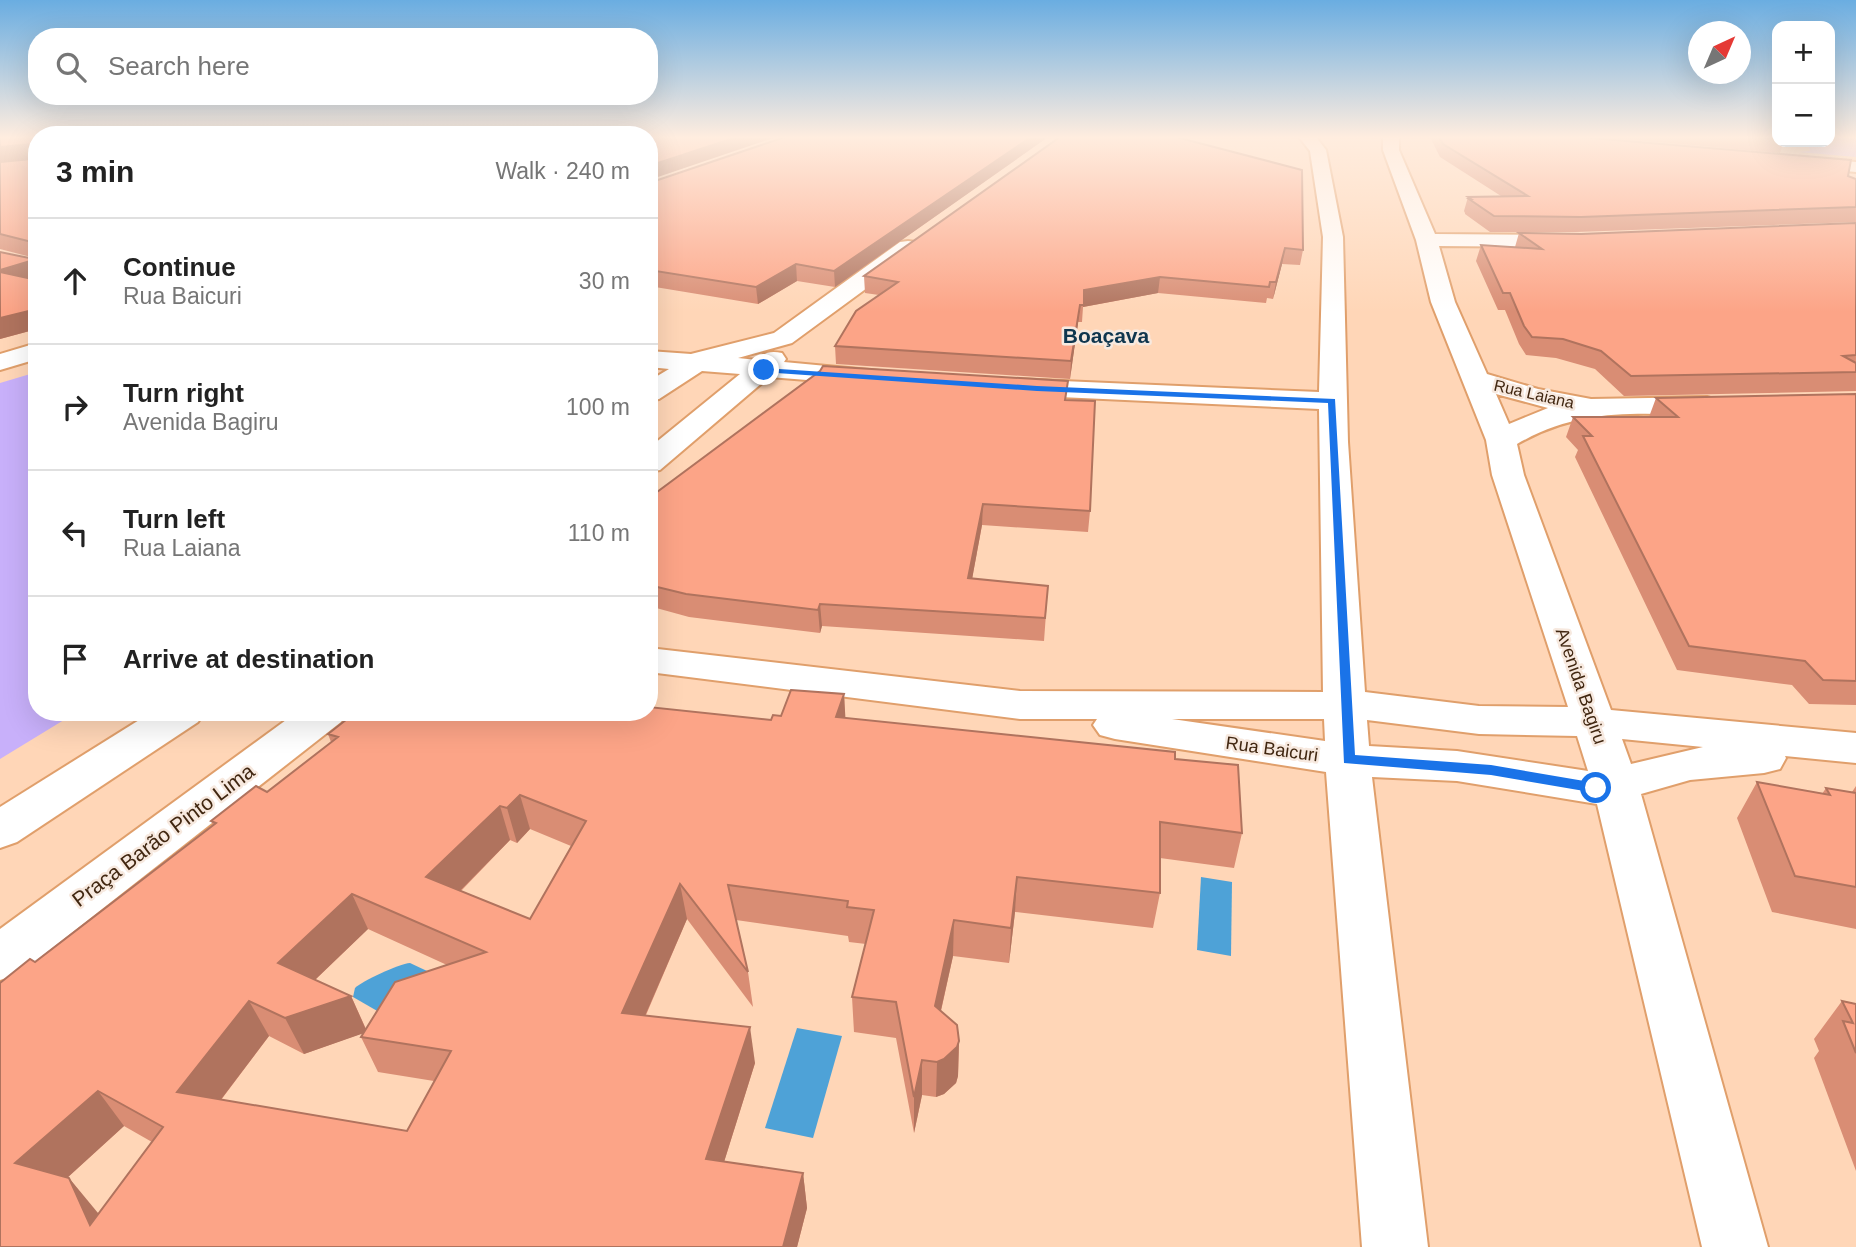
<!DOCTYPE html>
<html lang="en">
<head>
<meta charset="utf-8">
<style>
	:root { --surface:#fff; --page:#f2f2f2; --text:#222; --muted:#767676; --line:#e0e0e0 }
	body { margin:0; font-family:Arial,sans-serif; background:var(--page); color:var(--text) }
	.controls { position:absolute; right:21px; top:21px; display:grid; overflow:hidden; border-radius:14px; box-shadow:0 7px 28px #0002 }
	.controls button { width:63px; height:63px; display:grid; place-items:center; padding:0; border:0; border-bottom:2px solid var(--line); background:var(--surface); color:var(--text); font:35px sans-serif }
	.compass { position:absolute; left:1688px; top:21px; width:63px; height:63px; border-radius:50%; background:var(--surface); box-shadow:0 7px 28px #0002; rotate:44deg }
	.stop { position:absolute; width:21px; height:21px; margin:-16px; border:5px solid #1a73e8; border-radius:50%; background:#fff }
	.stop.end { background:#1a73e8; border-color:#fff; box-shadow:0 2px 7px #0008 }
	.list { margin:0; padding:0; list-style:none }
	h2 { display:flex; justify-content:space-between; align-items:center; height:91px; margin:0; padding:0 28px; font-size:30px }
	h2 small { font-size:23px; font-weight:400; color:var(--muted) }
	.list li { display:grid; grid-template-columns:46px 1fr auto; gap:21px; align-items:center; box-sizing:border-box; height:126px; padding:0 28px; border-top:2px solid var(--line) }
	.list b { display:block; font-size:26px; white-space:nowrap }
	.list p { margin:0; font-size:23px; white-space:nowrap; color:var(--muted) }
	.list em { font-size:23px; font-style:normal; color:var(--muted) }
	.icon { flex:none; width:38px; height:38px; fill:none; stroke:currentColor; stroke-width:2; stroke-linecap:round; stroke-linejoin:round }
	.map { position:relative; flex:none; width:1856px; height:1247px; overflow:hidden }
	.search { position:absolute; background:var(--surface); box-shadow:0 7px 28px #0002; left:28px; top:28px; width:630px; height:77px; display:flex; align-items:center; gap:18px; box-sizing:border-box; padding:0 24px; border-radius:28px; color:var(--muted); font-size:26px }
	.panel { position:absolute; background:var(--surface); box-shadow:0 7px 28px #0002; left:28px; top:126px; width:630px; height:595px; border-radius:28px }
	.map>svg:first-child { display:block }
	.built { fill:#f5c9a6 }
	.green { fill:#c8b0fa }
	.water { fill:#4ea2d7 }
	.lines { fill:none; stroke-linecap:round; stroke-linejoin:round }
	.street-casing { stroke:#e09f6b; stroke-width:4 }
	.street { fill:#fff; fill-rule:evenodd }
	.wall { fill:#d98d74; fill-rule:evenodd }
	.shaded-wall { fill:#b0735e }
	.building { fill:#fca487; stroke:#b0735e; stroke-width:2; fill-rule:evenodd }
	.route { fill:#1a73e8 }
	.labels { text-anchor:middle; dominant-baseline:central; stroke-width:5; stroke-linejoin:round; paint-order:stroke }
	.far-street-label { font-size:16px; fill:#412711; stroke:#f7e9df }
	.street-label { font-size:18px; fill:#412711; stroke:#f7e9df }
	.far-district-label { font-size:21px; font-weight:bold; fill:#0f364e; stroke:#f7e9df }
	.near-street-label { font-size:21px; fill:#412711; stroke:#f7e9df }
</style>
</head>
<body>
<div class="map">
<svg width="1856" height="1247" viewBox="0 0 1856 1247">
	<rect width="100%" height="100%" fill="#ffd6b7"/>
	<!-- built -->
	<path class="built" d="M1567,137H1777V142H1830V137H1856V160Z"/>
	<!-- green -->
	<g class="green">
		<path d="M1830,137H1856V157L1798,152L1810,151L1807,142H1830Z"/>
		<path d="M37,372V712H77L0,759V383Z"/>
	</g>
	<!-- water -->
	<g class="water">
		<path d="M1201,877L1232,882L1231,956L1197,950Z"/>
		<path d="M410,963L459,986L379,1012L353,997L355,988C362,981 399,964 410,963Z"/>
		<path d="M797,1028L842,1036L813,1138L765,1128Z"/>
	</g>
	<g class="lines">
		<defs>
			<g id="street">
				<path d="M1299,137H1316L1326,150L1343,237L1348,442L1365,692L1479,706L1568,707L1492,475L1486,440L1431,302L1416,240L1383,150V137H1399V150L1435,234L1568,235L1575,237L1579,241L1575,245L1568,247L1439,246L1455,302L1487,374L1538,389L1591,399L1707,397L1717,400L1721,406L1717,412L1707,415C1635,414 1582,407 1517,444L1524,475L1611,710L1856,733V763L1785,756L1786,758L1780,769L1764,773L1690,780L1641,794L1768,1247H1702L1597,804L1457,781L1372,777L1428,1247H1362L1326,772L1115,739L1100,735L1093,725L1097,719H1020L649,672V648L1020,691L1323,692L1319,409L1014,395L1004,393L1000,387L1004,381L1014,379L1319,392L1323,237L1310,151ZM1496,394L1548,408L1509,424ZM1172,719H1324L1325,741ZM1367,720L1479,734L1577,736L1588,771L1457,751L1369,746ZM1622,739L1703,747L1631,764Z"/>
				<path d="M1799,157L1856,162V172L1793,166L1790,162L1793,158Z"/>
				<path d="M908,241L916,242L919,247L916,252L792,343L738,358L757,360C765,352 771,351 782,353L786,359L784,362L880,371L884,377L880,383L870,385L769,377L660,470L649,472V448L740,374L702,371L659,399L649,401V381L669,369L649,367V351L691,354L774,333L900,242Z"/>
				<path d="M37,343V359L0,370V354Z"/>
				<path d="M152,712H204L198,722L17,842L0,848V807Z"/>
				<path d="M297,712H347L341,722L19,974L0,980V929Z"/>
			</g>
		</defs>
		<!-- street casing -->
		<use href="#street" class="street-casing"/>
		<!-- street -->
		<use href="#street" class="street"/>
	</g>
	<!-- wall -->
	<g class="wall">
		<path d="M0,137H37L33,279L37,280V329L0,339V252L29,258L31,257L0,249Z"/>
		<path d="M1048,137L835,287L797,281L758,304L649,286V183Z"/>
		<path d="M1060,137L1303,250L1300,265L1282,264L1273,299L1267,298L1266,303L1158,293L1083,307L1082,322H1078L1070,379L836,364L835,346L879,295L865,293L864,276Z"/>
		<path d="M1430,137H1579L1848,176L1856,179V222L1576,232H1490L1465,214V213L1464,211L1468,197L1501,196L1440,157Z"/>
		<path d="M1602,137H1777V142H1784L1780,153Z"/>
		<path d="M1856,223V391L1624,396L1595,369L1556,358L1526,355L1519,344L1505,310H1498L1476,261L1481,245L1515,247L1519,233L1581,234Z"/>
		<path d="M1856,394V705L1809,704L1792,685L1677,670L1575,457L1578,450L1566,437L1573,417H1649L1656,398Z"/>
		<path d="M1066,400L1090,511L1088,532L982,525L972,579L1048,586L1044,641L822,626L820,633L689,617L649,606V498Z"/>
		<path d="M844,694L845,718L1175,759L1242,833L1234,868L1160,858V893L1153,928L1015,912L1009,963L953,956L941,1011L959,1041L958,1076L956,1083L944,1094L936,1097L922,1095L914,1133L896,1038L854,1032L852,997L866,944L849,942L848,936L736,920L748,972L753,1007L687,919L646,1015L755,1063L724,1162L803,1173L807,1208L797,1247H0L35,962L213,825L211,821L267,792L331,742L328,734L771,720ZM530,829L571,846L530,919L461,891L510,840L517,843ZM368,929L447,965L366,1029L351,996L315,980ZM363,1033L361,1037L378,1072L434,1081L407,1131L221,1100L269,1036L304,1054ZM124,1126L152,1142L98,1215L69,1178H67Z"/>
		<path d="M1757,782L1822,794L1826,788L1852,792L1856,786V929L1772,912L1737,818Z"/>
		<path d="M1842,1001L1856,1004V1171L1814,1058L1819,1051L1814,1039Z"/>
	</g>
	<!-- shaded-wall -->
	<g class="shaded-wall">
		<path d="M737,137H776L649,180V166Z"/>
		<path d="M1031,137H1048L835,287L834,271Z"/>
		<path d="M31,144L37,158L0,162V147Z"/>
		<path d="M1285,248L1282,264L1273,299L1276,282Z"/>
		<path d="M37,259V278L4,289L0,281V270Z"/>
		<path d="M796,264L797,281L758,304L756,287Z"/>
		<path d="M1160,277L1158,293L1083,307L1084,290Z"/>
		<path d="M1080,305L1078,322L1070,379L1071,361Z"/>
		<path d="M37,309V329L0,339V318Z"/>
		<path d="M983,504L982,525L968,601V578Z"/>
		<path d="M820,604L822,626L820,633L818,610Z"/>
		<path d="M844,694L846,728L836,717Z"/>
		<path d="M520,795L530,829L517,843L507,808Z"/>
		<path d="M500,806L510,840L439,912L426,877Z"/>
		<path d="M1017,877L1015,912L1009,963L1011,928Z"/>
		<path d="M680,884L687,919L631,1048L622,1013Z"/>
		<path d="M352,894L368,929L296,998L278,963Z"/>
		<path d="M954,920L953,956L934,1041L935,1006Z"/>
		<path d="M351,996L367,1032L304,1054L285,1018Z"/>
		<path d="M249,1001L269,1036L200,1127L177,1092Z"/>
		<path d="M750,1027L755,1063L714,1194L706,1159Z"/>
		<path d="M959,1041L958,1076L956,1083L944,1094L936,1097L937,1062Z"/>
		<path d="M922,1060V1095L914,1133V1097Z"/>
		<path d="M98,1091L124,1126L45,1198L15,1163Z"/>
		<path d="M803,1173L807,1208L797,1247H783Z"/>
		<path d="M69,1178L98,1213L113,1247L90,1225Z"/>
	</g>
	<!-- building -->
	<g class="building">
		<path d="M0,137H37V259L0,270V252L29,258L32,256V242L0,234V162L31,159L33,157L34,147L31,144L0,147Z"/>
		<path d="M649,137H737L649,166Z"/>
		<path d="M785,137H1031L834,271L796,264L756,287L649,270V183Z"/>
		<path d="M1060,137H1176L1302,170L1303,250L1285,248L1276,282H1270L1269,287L1160,277L1084,290V305H1080L1071,361L835,346L856,311L898,282L864,276Z"/>
		<path d="M1439,137H1579L1851,160L1848,176L1856,179V207L1581,217L1494,216L1469,199H1471L1468,197L1528,196L1443,144Z"/>
		<path d="M1756,137H1777V139Z"/>
		<path d="M1856,223V355L1843,356L1856,363V372L1631,376L1601,351L1563,339L1532,337L1524,326L1510,293H1503L1481,245L1542,249L1519,233L1581,234Z"/>
		<path d="M0,272L37,280V309L0,318Z"/>
		<path d="M823,366L1068,381L1065,400L1095,401L1090,511L983,504L968,578L1048,586L1045,618L820,604L818,610L686,594L649,585V498L820,371Z"/>
		<path d="M1856,394V681L1823,680L1805,661L1689,646L1583,436H1592L1573,417H1678L1656,398Z"/>
		<path d="M791,690L844,694L836,717L1175,752V759L1238,765L1242,833L1160,822V893L1017,877L1011,928L954,920L935,1006L957,1025L959,1041L957,1047L944,1059L937,1062L922,1060L914,1097L896,1002L852,997L874,910L847,907L848,901L728,885L748,972L680,884L622,1013L750,1027L706,1159L803,1173L783,1247H0V983L30,959L35,962L216,823L211,821L256,786L267,792L338,737L328,734L356,712H649V707L771,720L773,715L781,716ZM520,795L586,821L530,919L426,877L500,806L507,808ZM352,894L486,952L395,982L361,1037L451,1051L407,1131L177,1092L249,1001L285,1018L351,996L278,963ZM98,1091L163,1127L90,1225L69,1178L15,1163Z"/>
		<path d="M1757,782L1830,795L1826,788L1856,793V887L1795,876Z"/>
		<path d="M1842,1001L1856,1004V1053L1843,1021L1853,1023Z"/>
	</g>
	<!-- sky -->
	<linearGradient id="sky" x2="0" y2="1"><stop stop-color="#6aade1"/><stop offset="0.44" stop-color="#ffeddf"/><stop offset="1" stop-color="#ffeddf" stop-opacity="0"/></linearGradient>
	<rect width="1856" height="312" fill="url(#sky)"/>
	<!-- route -->
	<path class="route" d="M764,368L1037,386L1335,399L1355,755L1491,765L1596,783L1603,788L1596,793L1491,775L1344,763L1328,403L1037,391L761,372Z"/>
	<g class="labels">
		<!-- far-street labels -->
		<g class="far-street-label">
			<text transform="translate(1534 394) rotate(13)">Rua Laiana</text>
		</g>
		<!-- street labels -->
		<g class="street-label">
			<text transform="translate(1581 686) rotate(71)">Avenida Bagiru</text>
			<text transform="translate(1272 749) rotate(8)">Rua Baicuri</text>
		</g>
		<!-- far-district labels -->
		<g class="far-district-label">
			<text x="1106" y="335">Boaçava</text>
		</g>
		<!-- near-street labels -->
		<g class="near-street-label">
			<text transform="translate(163 835) rotate(-37)">Praça Barão Pinto Lima</text>
		</g>
	</g>
</svg>
<div class="controls">
<button>+</button>
<button>−</button>
</div>
<svg class="compass" viewBox="-18 -18 36 36"><path d="M0-13l5 13h-10z" fill="#e53935"/><path d="M0 13l5-13h-10z" fill="#767676"/></svg>
<div class="stop" style="left:1596px;top:788px"></div>
<div class="stop end" style="left:764px;top:370px"></div>
<div class="search"><svg class="icon" aria-label="search" viewBox="0 0 24 24"><circle cx="10" cy="10" r="6"/><path d="M15 15l6 6"/></svg>Search here</div>
<section class="panel">
<h2>3 min<small>Walk · 240 m</small></h2>
<ul class="list">
<li><svg class="icon" aria-label="ahead" viewBox="0 0 24 24"><path d="M12 20V5M6 11l6-6 6 6"/></svg><div><b>Continue</b><p>Rua Baicuri</p></div><em>30 m</em></li>
<li><svg class="icon" aria-label="right" viewBox="0 0 24 24"><path d="M7 20v-9h11M14 6l5 5-5 5"/></svg><div><b>Turn right</b><p>Avenida Bagiru</p></div><em>100 m</em></li>
<li><svg class="icon" aria-label="left" viewBox="0 0 24 24"><path d="M17 20v-9H6M10 6l-5 5 5 5"/></svg><div><b>Turn left</b><p>Rua Laiana</p></div><em>110 m</em></li>
<li><svg class="icon" aria-label="arrive" viewBox="0 0 24 24"><path d="M6 21V4h12l-3 4 3 4H6"/></svg><div><b>Arrive at destination</b></div></li>
</ul>
</section>
</div>
</body>
</html>
